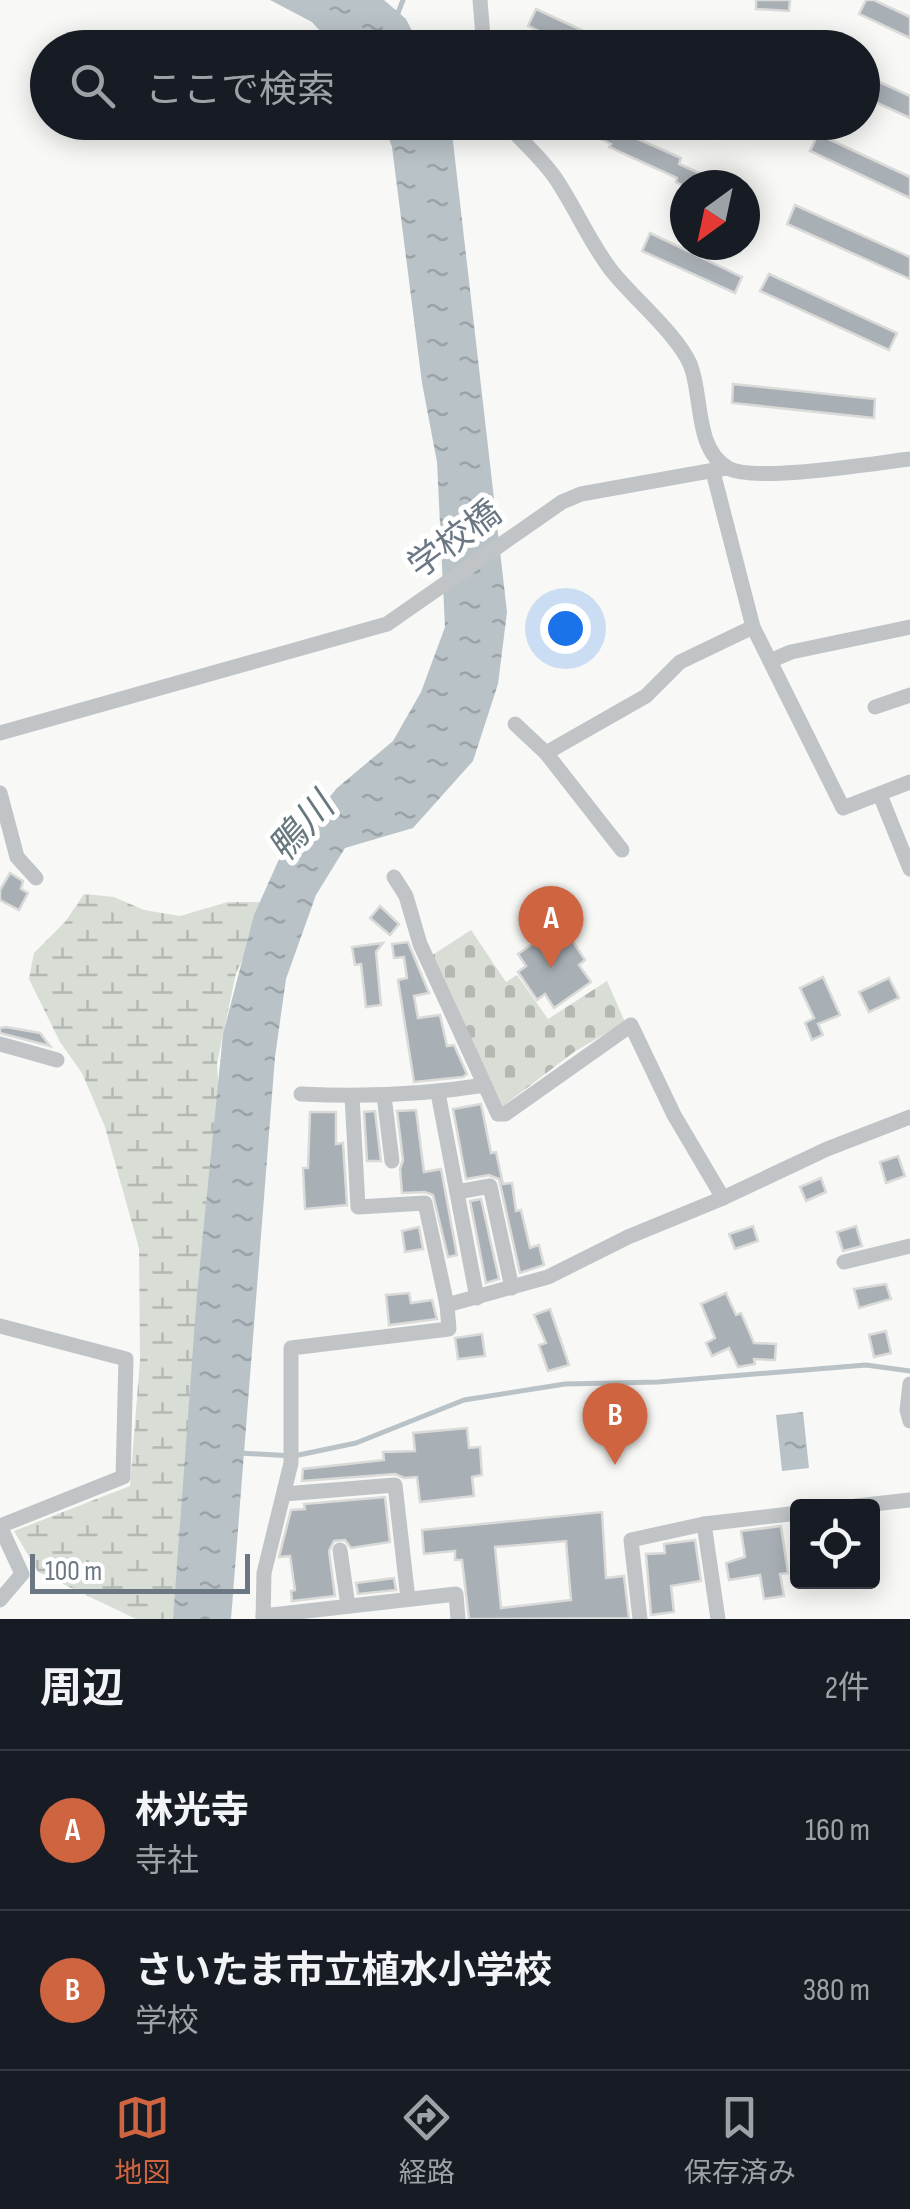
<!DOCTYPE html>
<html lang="ja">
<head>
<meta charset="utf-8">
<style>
	:root { --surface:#171b24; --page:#20242c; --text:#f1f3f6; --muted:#9ea1a6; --line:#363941; --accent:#cf6440 }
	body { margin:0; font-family:"Sofia Sans Condensed","Noto Sans JP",sans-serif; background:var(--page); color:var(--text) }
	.controls { position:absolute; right:30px; bottom:30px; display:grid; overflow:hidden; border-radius:10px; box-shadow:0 5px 25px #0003 }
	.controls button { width:90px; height:90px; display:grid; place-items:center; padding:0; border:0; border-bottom:2px solid var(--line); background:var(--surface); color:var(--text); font:50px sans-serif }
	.compass { position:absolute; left:670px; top:170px; width:90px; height:90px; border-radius:50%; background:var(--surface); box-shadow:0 5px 25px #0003; rotate:213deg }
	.scale { position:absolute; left:30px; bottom:25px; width:220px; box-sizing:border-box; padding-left:10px; border:5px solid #6b7884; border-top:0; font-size:28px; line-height:35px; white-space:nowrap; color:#6b7884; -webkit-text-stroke:8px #fff; paint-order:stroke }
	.you { position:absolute; left:565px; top:628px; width:35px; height:35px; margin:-25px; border:8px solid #fff; border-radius:50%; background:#1a73e8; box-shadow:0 0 0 15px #1a73e833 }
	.badge { display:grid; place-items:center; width:65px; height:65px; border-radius:50%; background:var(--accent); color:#fff; font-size:32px; font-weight:700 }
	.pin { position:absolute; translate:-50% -82px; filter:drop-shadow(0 2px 5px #0008) }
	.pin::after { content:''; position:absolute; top:52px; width:35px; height:30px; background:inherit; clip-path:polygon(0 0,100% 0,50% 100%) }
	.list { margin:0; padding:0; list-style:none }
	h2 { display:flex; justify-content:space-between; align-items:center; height:130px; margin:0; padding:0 40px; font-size:42px }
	h2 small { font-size:32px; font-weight:400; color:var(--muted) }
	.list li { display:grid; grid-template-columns:65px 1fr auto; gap:30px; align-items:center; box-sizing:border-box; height:160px; padding:0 40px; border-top:2px solid var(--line) }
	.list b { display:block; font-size:38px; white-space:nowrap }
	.list p { margin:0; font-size:32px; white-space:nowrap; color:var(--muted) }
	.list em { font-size:32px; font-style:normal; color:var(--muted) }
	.icon { flex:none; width:55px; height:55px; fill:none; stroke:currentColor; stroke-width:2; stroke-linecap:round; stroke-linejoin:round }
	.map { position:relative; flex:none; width:910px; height:1619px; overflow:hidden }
	.search { position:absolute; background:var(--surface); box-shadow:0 5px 25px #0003; left:30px; right:30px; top:30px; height:110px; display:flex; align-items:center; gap:25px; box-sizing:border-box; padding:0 35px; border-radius:55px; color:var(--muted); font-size:38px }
	.sheet { height:450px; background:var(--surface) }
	nav { display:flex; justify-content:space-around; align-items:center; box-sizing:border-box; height:140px; border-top:2px solid var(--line); background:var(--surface); font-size:28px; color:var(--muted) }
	nav a { display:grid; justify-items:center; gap:5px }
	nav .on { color:var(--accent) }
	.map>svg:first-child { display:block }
	.wetland { fill:url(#wetland-marsh) }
	.cemetery { fill:url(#cemetery-stones) }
	.water { fill:url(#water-ripples) }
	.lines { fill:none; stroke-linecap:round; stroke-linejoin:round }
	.stream { stroke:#b9c3c7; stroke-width:5 }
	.building { fill:#a8afb5; stroke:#dadad9; stroke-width:2.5; fill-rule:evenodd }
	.minor { stroke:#c0c4c7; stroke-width:15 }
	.labels { text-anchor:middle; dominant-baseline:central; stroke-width:10; stroke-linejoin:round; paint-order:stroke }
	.street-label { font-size:35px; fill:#6b7884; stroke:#fff }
	.water-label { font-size:38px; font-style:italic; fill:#67787f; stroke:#fff }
</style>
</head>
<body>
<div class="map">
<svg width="910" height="1619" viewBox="0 0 910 1619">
	<defs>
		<pattern id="wetland-marsh" width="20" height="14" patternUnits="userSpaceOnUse" patternTransform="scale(2.5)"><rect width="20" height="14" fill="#d8ddd6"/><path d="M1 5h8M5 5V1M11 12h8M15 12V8" fill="none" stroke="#b3b8b3"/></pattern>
		<pattern id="cemetery-stones" width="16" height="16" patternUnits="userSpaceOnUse" patternTransform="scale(2.5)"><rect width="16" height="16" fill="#d8ddd6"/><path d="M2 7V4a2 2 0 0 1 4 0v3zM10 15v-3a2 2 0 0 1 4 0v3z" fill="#b3b8b3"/></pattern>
		<pattern id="water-ripples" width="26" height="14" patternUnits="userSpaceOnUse" patternTransform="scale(2.5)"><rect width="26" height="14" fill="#b9c3c7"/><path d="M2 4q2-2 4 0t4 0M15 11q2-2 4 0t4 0" fill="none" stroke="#9aa3a7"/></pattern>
	</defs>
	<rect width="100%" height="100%" fill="#f8f8f6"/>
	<!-- wetland -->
	<path class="wetland" d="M84,894L114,897L144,910L180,916L228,902H271L236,973L217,1063L220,1116L197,1485L173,1619H136L38,1572L14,1531L130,1486L140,1360L139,1248L105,1127L82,1073L60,1042L29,979L34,953L65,922Z"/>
	<!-- cemetery -->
	<path class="cemetery" d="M471,930L506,982L517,975L548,1019L607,981L625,1022L574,1052L503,1106L431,956Z"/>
	<!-- water -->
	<g class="water">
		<path d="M270,0H384L406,19L420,47H335L312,22Z"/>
		<path d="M383,123H449L452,133L507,612L498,684L473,761L413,828L345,848L316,895L286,979L275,1057L231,1619H173L197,1294L223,1034L254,915L280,857L337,788L393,741L421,692L445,627L437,462L422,383L392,147Z"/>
		<path d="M803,1412L809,1468L782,1471L776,1415Z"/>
	</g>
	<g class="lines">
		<!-- stream -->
		<g class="stream">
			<path d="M396,18L403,0"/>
			<path d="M240,1453L294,1456L356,1443L464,1400L565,1384L658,1382L866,1365L910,1371"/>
		</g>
	</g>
	<!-- building -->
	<g class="building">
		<path d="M756,0H790L789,11L756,9Z"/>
		<path d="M866,0H874L910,17V38L859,14Z"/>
		<path d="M536,9L620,48H574L528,26Z"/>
		<path d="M862,74L910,96V118L862,96Z"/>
		<path d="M566,122H615L613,128L681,158L679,164L726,185H682L676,182L677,178L609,147L611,144Z"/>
		<path d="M818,134L910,177V198L810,151Z"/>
		<path d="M795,205L910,257V279L787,224Z"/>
		<path d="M650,233L742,277L735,293L642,251Z"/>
		<path d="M769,274L897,333L889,350L760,291Z"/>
		<path d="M733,384L875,399L874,418L732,403Z"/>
		<path d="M10,873L23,881L21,889L28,893L19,910L0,900V890Z"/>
		<path d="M380,906L399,924L390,935L370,918Z"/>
		<path d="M553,929L564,945L572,940L585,960L579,965L591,982L554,1008L545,994L537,1000L518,972L526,966L518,954Z"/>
		<path d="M408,942L429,993L414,996L418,1018L440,1015L447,1046L454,1045L467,1074L463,1077L414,1082L398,980L407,978L404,957L394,958L392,944Z"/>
		<path d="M383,943L376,952L381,1005L366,1007L361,964L355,965L352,947Z"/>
		<path d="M823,977L840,1015L818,1024L823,1035L812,1040L805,1023L814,1018L800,988Z"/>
		<path d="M889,978L899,998L869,1012L859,992Z"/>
		<path d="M6,1027L40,1033L50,1046L0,1033V1028Z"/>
		<path d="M481,1104L491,1153L496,1152L503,1184L512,1183L516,1211L521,1210L530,1248L539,1245L544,1265L520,1273L499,1179L489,1175L466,1179L453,1109Z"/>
		<path d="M416,1110L424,1172L441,1169L457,1255L448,1257L433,1195L425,1192L402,1193L400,1169L403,1160L397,1111Z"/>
		<path d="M375,1111L381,1161H367L364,1112Z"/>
		<path d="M310,1112H336V1144L343,1143L347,1205L305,1209L303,1168H308Z"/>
		<path d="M898,1156L905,1176L886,1183L880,1162Z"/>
		<path d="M821,1178L826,1192L806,1201L800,1187Z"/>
		<path d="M481,1199L499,1279L486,1283L470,1201Z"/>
		<path d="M753,1226L758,1241L735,1249L729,1234Z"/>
		<path d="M856,1226L862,1246L843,1251L837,1232Z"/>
		<path d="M419,1227L423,1249L405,1252L402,1231Z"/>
		<path d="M886,1284L891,1299L859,1308L854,1289Z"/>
		<path d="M409,1293L411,1303L432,1300L437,1319L389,1325L386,1295Z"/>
		<path d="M726,1293L736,1315L741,1313L754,1343L776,1344L775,1360L754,1359L755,1364L738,1367L729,1348L712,1356L706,1343L715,1338L701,1304Z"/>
		<path d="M550,1309L569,1365L548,1371L539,1345L546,1343L534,1315Z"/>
		<path d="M886,1331L891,1353L874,1357L869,1335Z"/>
		<path d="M482,1334L485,1356L458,1359L455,1338Z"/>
		<path d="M467,1428L469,1448L480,1447L482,1475L472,1477L474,1496L420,1502L417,1477L404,1478L395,1474L302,1481L303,1469L384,1460L383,1452L415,1451L413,1433Z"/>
		<path d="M385,1497L390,1542L351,1548L345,1540L334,1541L329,1551L335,1596L292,1601L291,1591L295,1590L290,1556L279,1557L291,1510L305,1509L304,1504Z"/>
		<path d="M602,1512L606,1578L624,1576L629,1618L469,1619L462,1560H455V1551L424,1554L422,1530ZM566,1541L571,1600L501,1608L495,1547Z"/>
		<path d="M781,1526L788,1573L780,1574L784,1596L764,1599L760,1575L729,1580L726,1563L745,1557L741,1531Z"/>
		<path d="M695,1540L701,1581L671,1586L674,1612L651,1615L646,1554L665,1553L664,1544Z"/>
		<path d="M394,1578L396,1590L358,1594L356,1583Z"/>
	</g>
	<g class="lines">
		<!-- minor -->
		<g class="minor">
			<path d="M480,0L484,48"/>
			<path d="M505,122C522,142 541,157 556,179C576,209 589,241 611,270C633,298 677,334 690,364C703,395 694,449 728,468C755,483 875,463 910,459"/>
			<path d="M713,472L753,627L843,808L910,782"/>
			<path d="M770,661L791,652L910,627"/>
			<path d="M875,707L910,695"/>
			<path d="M515,724L546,753L622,850"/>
			<path d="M0,733L387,624L562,502L581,494L726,468"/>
			<path d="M546,753L646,696L680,662L753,627"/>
			<path d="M0,793L17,857L36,878"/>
			<path d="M880,795L910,869"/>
			<path d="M394,877L406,896L420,944L498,1114H505L631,1025L674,1115L723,1198"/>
			<path d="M0,1044L57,1060"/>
			<path d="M438,1093L477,1298"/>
			<path d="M301,1094C363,1097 423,1095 485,1085"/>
			<path d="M384,1096L392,1161"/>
			<path d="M457,1192L490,1186L512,1288"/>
			<path d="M844,1262L910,1246"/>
			<path d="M447,1305L548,1277L628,1237L723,1198L827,1149L910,1117"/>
			<path d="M0,1326L126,1359L123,1477L0,1526L22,1574L0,1600"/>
			<path d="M910,1384L907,1410L910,1421"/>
			<path d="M284,1494L395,1485L408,1599"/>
			<path d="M856,1506L910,1500"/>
			<path d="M704,1524L718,1619"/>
			<path d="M340,1550L348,1606"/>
			<path d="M263,1616L456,1594L458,1619"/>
			<path d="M263,1619L264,1573L291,1463V1348L449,1329L447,1305L425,1203L358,1207L352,1096"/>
			<path d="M640,1619L631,1540L704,1524L798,1513"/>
		</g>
	</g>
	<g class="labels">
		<!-- street labels -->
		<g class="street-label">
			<text transform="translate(455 540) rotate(-36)">学校橋</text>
		</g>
		<!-- water labels -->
		<g class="water-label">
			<text transform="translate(302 828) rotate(-48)">鴨川</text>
		</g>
	</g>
</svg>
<div class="controls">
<button><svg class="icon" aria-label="locate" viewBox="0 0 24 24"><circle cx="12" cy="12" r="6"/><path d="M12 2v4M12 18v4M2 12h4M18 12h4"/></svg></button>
</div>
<svg class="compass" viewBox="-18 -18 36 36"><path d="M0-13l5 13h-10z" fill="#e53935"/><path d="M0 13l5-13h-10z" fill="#9ea1a6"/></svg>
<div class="scale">100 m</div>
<div class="you"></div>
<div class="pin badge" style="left:551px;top:968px">A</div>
<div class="pin badge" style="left:615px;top:1465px">B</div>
<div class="search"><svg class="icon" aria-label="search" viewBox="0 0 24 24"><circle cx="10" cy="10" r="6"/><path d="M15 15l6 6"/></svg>ここで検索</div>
</div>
<section class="sheet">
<h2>周辺<small>2件</small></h2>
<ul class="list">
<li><span class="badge">A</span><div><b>林光寺</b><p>寺社</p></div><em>160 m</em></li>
<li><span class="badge">B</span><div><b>さいたま市立植水小学校</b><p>学校</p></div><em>380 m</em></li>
</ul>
</section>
<nav>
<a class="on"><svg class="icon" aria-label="map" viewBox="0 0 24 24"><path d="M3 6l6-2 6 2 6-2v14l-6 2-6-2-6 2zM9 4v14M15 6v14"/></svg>地図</a>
<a><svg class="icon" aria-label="directions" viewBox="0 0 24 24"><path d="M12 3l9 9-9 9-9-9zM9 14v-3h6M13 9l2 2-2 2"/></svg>経路</a>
<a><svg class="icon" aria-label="saved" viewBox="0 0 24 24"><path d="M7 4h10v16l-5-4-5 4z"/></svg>保存済み</a>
</nav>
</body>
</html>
